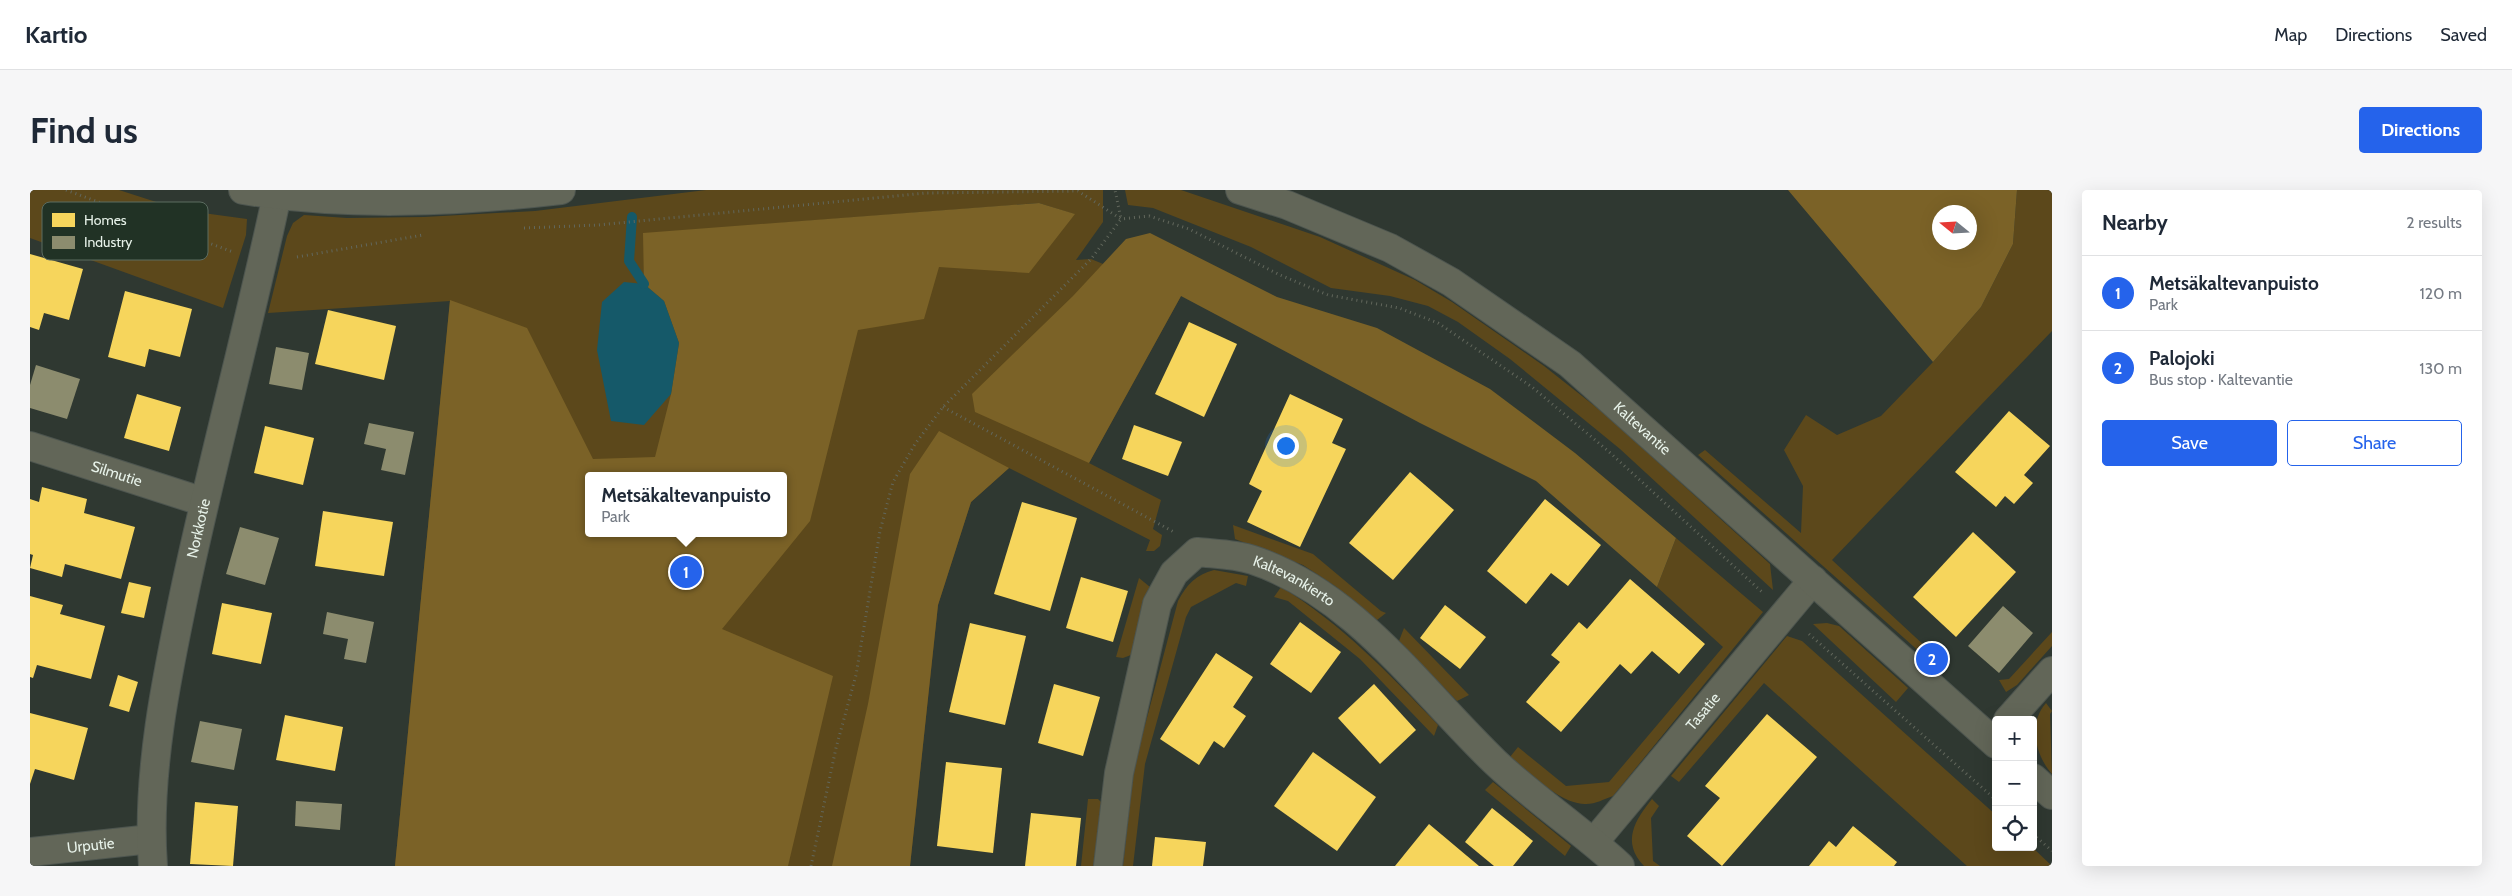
<!DOCTYPE html>
<html lang="en">
<head>
<meta charset="utf-8">
<style>
	:root { --surface:#fff; --page:#f6f6f7; --text:#1f2937; --muted:#747a83; --line:#e0e1e3; --accent:#2563eb }
	body { margin:0; font-family:Cabin,sans-serif; background:var(--page); color:var(--text) }
	.controls { position:absolute; right:15px; bottom:15px; display:grid; overflow:hidden; border-radius:5px; box-shadow:0 5px 20px #0002 }
	.controls button { width:45px; height:45px; display:grid; place-items:center; padding:0; border:0; border-bottom:1px solid var(--line); background:var(--surface); color:var(--text); font:25px sans-serif }
	.compass { position:absolute; left:1902px; top:15px; width:45px; height:45px; border-radius:50%; background:var(--surface); box-shadow:0 5px 20px #0002; rotate:288deg }
	.you { position:absolute; left:1255px; top:255px; width:18px; height:18px; margin:-12px; border:4px solid #fff; border-radius:50%; background:#1a73e8; box-shadow:0 0 0 8px #1a73e833 }
	.badge { display:grid; place-items:center; width:32px; height:32px; border-radius:50%; background:var(--accent); color:#fff; font-size:16px; font-weight:700 }
	.pin { position:absolute; translate:-50% -50%; border:2px solid #fff; box-shadow:0 1px 5px #0006 }
	.popup { position:absolute; left:555px; top:282px; width:202px; height:65px; box-sizing:border-box; display:grid; place-content:center; border-radius:5px; background:var(--surface); filter:drop-shadow(0 1px 4px #0005); font-size:16px; white-space:nowrap; color:var(--muted) }
	.popup b { font-size:19px; color:var(--text) }
	.popup::after { content:''; position:absolute; left:50%; top:100%; margin-left:-10px; border:10px solid transparent; border-top-color:var(--surface) }
	.list { margin:0; padding:0; list-style:none }
	h2 { display:flex; justify-content:space-between; align-items:center; height:65px; margin:0; padding:0 20px; font-size:21px }
	h2 small { font-size:16px; font-weight:400; color:var(--muted) }
	.list li { display:grid; grid-template-columns:32px 1fr auto; gap:15px; align-items:center; box-sizing:border-box; height:75px; padding:0 20px; border-top:1px solid var(--line) }
	.list b { display:block; font-size:19px; white-space:nowrap }
	.list p { margin:0; font-size:16px; white-space:nowrap; color:var(--muted) }
	.list em { font-size:16px; font-style:normal; color:var(--muted) }
	.actions { display:flex; gap:10px; padding:15px 20px }
	.actions a { flex:1; padding:11px 0; border:1px solid var(--accent); border-radius:5px; text-align:center; font-size:18px; color:var(--accent) }
	.actions .main { background:var(--accent); color:#fff }
	.icon { flex:none; width:28px; height:28px; fill:none; stroke:currentColor; stroke-width:2; stroke-linecap:round; stroke-linejoin:round }
	.map { position:relative; flex:none; width:2022px; height:676px; overflow:hidden; border-radius:5px }
	header { display:flex; align-items:center; gap:30px; box-sizing:border-box; height:70px; padding:0 25px; background:var(--surface); border-bottom:1px solid var(--line) }
	header strong { font-size:24px }
	nav { display:flex; gap:28px; margin-inline-start:auto; font-size:18px }
	.intro { display:flex; align-items:center; justify-content:space-between; box-sizing:border-box; height:120px; padding:0 30px }
	h1 { margin:0; font-size:35px }
	.button { padding:12px 22px; border-radius:5px; background:var(--accent); color:#fff; font-size:18px; font-weight:700 }
	main { display:flex; gap:30px; padding:0 30px }
	aside { flex:1; background:var(--surface); border-radius:5px; box-shadow:0 5px 20px #0002 }
	.map>svg:first-child { display:block }
	.green { fill:#5c481b; fill-rule:evenodd }
	.forest { fill:#7b6227; fill-rule:evenodd }
	.water { fill:#155969 }
	.homes { fill:#f6d55c }
	.industry { fill:#8c8c6e }
	.lines { fill:none; stroke-linecap:round; stroke-linejoin:round }
	.stream { stroke:#155969; stroke-width:10 }
	.minor-casing { stroke:#4d554f; stroke-width:30 }
	.tertiary-casing { stroke:#4d554f; stroke-width:30 }
	.path { stroke:#62675c; stroke-width:3; stroke-dasharray:1 4; stroke-linecap:butt }
	.minor { stroke:#626658; stroke-width:28 }
	.tertiary { stroke:#626658; stroke-width:28 }
	.labels { text-anchor:middle; dominant-baseline:central; stroke-width:5; stroke-linejoin:round; paint-order:stroke }
	.street-label { font-size:15px; fill:#e7f2e9; stroke:#213225 }
	.key { fill:#213225; stroke:#5c6c60; stroke-width:1 }
	.key-label { font-size:14px; fill:#e7f2e9 }
</style>
</head>
<body>
<header>
<strong>Kartio</strong>
<nav><a>Map</a><a>Directions</a><a>Saved</a></nav>
</header>
<div class="intro"><h1>Find us</h1><a class="button">Directions</a></div>
<main>
<div class="map">
<svg width="2022" height="676" viewBox="0 0 2022 676">
	<rect width="100%" height="100%" fill="#2f3831"/>
	<!-- green -->
	<g class="green">
		<path d="M0,0H89L151,20L217,29L216,45L193,118L0,48Z"/>
		<path d="M676,0H1073V32L1046,70L1061,69L1151,106L1059,273L1131,310L1123,339L1132,345L1130,356L1124,361H1116L1120,350L979,278L941,312L908,415L880,676H365L420,111L238,123L257,46L263,33L274,25L317,28L394,27L505,21ZM1009,13L1044,24L739,34ZM558,286H754V343H558Z"/>
		<path d="M1095,0H1151L1290,47L1385,90L1422,112L1514,176L1576,225L1740,374L1743,400L1590,259L1480,169L1428,132L1398,116L1360,106L1301,98L1221,57L1123,18L1098,15Z"/>
		<path d="M1987,0H2022V141L1802,370L1897,458L1892,464L1668,265L1675,260L1771,343L1773,296L1754,260L1776,225L1807,245L1851,226L1903,172L1951,117L1983,54Z"/>
		<path d="M1203,335L1283,364L1351,421L1356,423L1347,430L1305,396L1273,375L1205,349Z"/>
		<path d="M1646,348L1733,422L1583,606C1574,609 1566,614 1556,614C1531,615 1499,582 1480,567L1488,557L1536,596L1579,592L1693,457L1627,397Z"/>
		<path d="M1184,380L1218,386L1216,396L1206,393L1161,417L1156,427L1115,574L1103,676H1093L1103,584L1110,554L1148,411C1157,394 1166,385 1184,380Z"/>
		<path d="M1109,388L1120,397L1101,465L1093,468L1086,467Z"/>
		<path d="M1251,397C1312,434 1360,485 1408,535L1404,546L1330,469L1258,411L1244,407Z"/>
		<path d="M1797,433L1809,436L1878,498L1866,512L1783,434Z"/>
		<path d="M1374,438L1439,505L1427,511L1369,451Z"/>
		<path d="M2022,442V456L1987,495L1976,502L1969,490L1979,489Z"/>
		<path d="M1757,446L1772,451L1966,625V657H2002L2022,676H1937L1734,493L1649,592L1641,586Z"/>
		<path d="M2016,513L2022,521L2020,524L2022,584C2005,565 1998,533 2016,513Z"/>
		<path d="M1463,592L1541,656L1535,666L1455,600Z"/>
		<path d="M1058,609H1068L1072,613L1064,676H1051Z"/>
		<path d="M1622,609L1629,616L1621,628L1623,671L1630,676H1614C1591,652 1605,630 1622,609Z"/>
	</g>
	<!-- forest -->
	<g class="forest">
		<path d="M1758,0H1987L1983,54L1951,117L1903,172ZM1940,22V52H1910V22Z"/>
		<path d="M1009,13L1045,24L999,83L909,77L894,129L828,140L780,331L692,439L803,486L758,676H365L420,110L497,138L563,269L625,267L641,204L649,153L634,111L614,94L613,43ZM558,286H754V343H558Z"/>
		<path d="M1120,43L1247,107L1347,138L1460,199L1545,263L1646,348L1627,397L1506,291L1390,233L1151,106L1059,273L945,222L942,204L1043,106L1096,49Z"/>
		<path d="M909,241L979,278L941,312L908,415L880,676H802L838,514L880,284Z"/>
	</g>
	<!-- water -->
	<path class="water" d="M594,92L614,94L634,111L649,153L641,204L614,235L581,231L567,160L572,112Z"/>
	<!-- homes -->
	<g class="homes">
		<path d="M0,64L53,79L39,130L14,123L9,140L0,137Z"/>
		<path d="M95,101L162,119L150,167L119,159L115,177L78,167Z"/>
		<path d="M298,120L366,136L354,190L285,174Z"/>
		<path d="M1159,132L1207,154L1174,227L1125,204Z"/>
		<path d="M107,204L151,217L139,261L94,248Z"/>
		<path d="M1260,204L1313,229L1302,253L1316,259L1270,357L1217,332L1232,301L1219,294Z"/>
		<path d="M1979,221L2020,256L1994,285L2003,293L1984,314L1975,306L1966,317L1925,282Z"/>
		<path d="M1104,235L1152,252L1138,286L1092,269Z"/>
		<path d="M235,236L284,248L273,295L224,283Z"/>
		<path d="M1380,282L1424,320L1363,390L1319,353Z"/>
		<path d="M12,297L57,309L54,323L105,337L91,389L35,374L32,387L0,378L3,365L0,364V309L9,312Z"/>
		<path d="M1515,309L1571,355L1538,396L1521,383L1496,414L1457,381Z"/>
		<path d="M992,312L1047,328L1020,421L964,404Z"/>
		<path d="M293,321L363,332L354,386L285,376Z"/>
		<path d="M1943,342L1986,382L1926,447L1883,407Z"/>
		<path d="M1051,387L1098,401L1083,452L1036,438Z"/>
		<path d="M1600,389L1675,454L1649,484L1622,461L1601,484L1590,474L1531,542L1496,512L1530,472L1521,465L1549,432L1557,439Z"/>
		<path d="M99,392L121,397L114,428L91,423Z"/>
		<path d="M0,406L33,415L30,424L75,436L61,489L7,475L3,488L0,487Z"/>
		<path d="M192,413L242,423L231,474L182,464Z"/>
		<path d="M1415,415L1456,447L1430,479L1390,448Z"/>
		<path d="M1270,432L1311,462L1281,503L1240,474Z"/>
		<path d="M940,433L996,446L975,535L919,522Z"/>
		<path d="M1186,463L1223,487L1203,517L1216,526L1194,558L1184,551L1169,575L1130,549Z"/>
		<path d="M88,485L108,492L99,522L79,516Z"/>
		<path d="M1024,494L1070,507L1053,566L1008,553Z"/>
		<path d="M1344,494L1386,540L1350,574L1308,528Z"/>
		<path d="M0,523L58,538L44,590L5,579L0,594Z"/>
		<path d="M1737,524L1787,567L1692,676L1657,646L1690,608L1675,596Z"/>
		<path d="M255,525L313,537L305,581L246,570Z"/>
		<path d="M1283,562L1346,607L1307,661L1244,616Z"/>
		<path d="M916,572L972,578L963,663L907,656Z"/>
		<path d="M165,612L208,616L203,676L160,674Z"/>
		<path d="M1462,618L1503,651L1483,676H1464L1435,652Z"/>
		<path d="M1001,623L1051,628L1046,676H995Z"/>
		<path d="M1399,634L1449,676H1365Z"/>
		<path d="M1823,636L1867,672L1864,676H1779L1799,651L1806,657Z"/>
		<path d="M1125,647L1176,652L1173,676H1122Z"/>
	</g>
	<!-- industry -->
	<g class="industry">
		<path d="M246,157L279,163L272,200L239,194Z"/>
		<path d="M6,175L50,189L37,229L0,218V195Z"/>
		<path d="M339,233L384,242L375,285L351,280L356,259L334,254Z"/>
		<path d="M210,337L249,348L235,395L196,384Z"/>
		<path d="M1973,416L2003,443L1969,483L1938,456Z"/>
		<path d="M297,422L344,432L336,473L314,469L318,449L293,444Z"/>
		<path d="M170,531L212,539L204,580L161,572Z"/>
		<path d="M266,611L312,614L310,640L265,636Z"/>
	</g>
	<g class="lines">
		<!-- stream -->
		<path class="stream" d="M602,27L599,71L614,94"/>
		<defs>
			<g id="minor">
				<path id="s1" d="M0,256L174,312"/>
				<path d="M1978,530L2022,481"/>
				<path id="s2" d="M1564,652L1783,390"/>
				<path id="s3" d="M0,662L121,649"/>
				<path id="s4" d="M123,676C116,584 137,485 156,395C184,265 219,136 247,5"/>
				<path id="s5" d="M1078,676L1089,583L1127,414L1144,383L1167,362C1186,364 1205,364 1223,370C1325,404 1390,500 1465,572C1504,609 1550,639 1590,676"/>
			</g>
			<g id="tertiary">
				<path d="M213,0C318,17 426,12 531,0"/>
				<path id="s6" d="M1210,0L1257,15L1360,58L1421,92L1540,174L1966,554"/>
				<path d="M2003,588L2022,605"/>
			</g>
		</defs>
		<!-- minor casing -->
		<use href="#minor" class="minor-casing"/>
		<!-- tertiary casing -->
		<use href="#tertiary" class="tertiary-casing"/>
		<!-- path -->
		<g class="path">
			<path d="M36,0L203,62"/>
			<path d="M494,38L568,35L896,3L1048,1L1091,29L1119,26L1159,39L1250,85L1298,105L1369,118L1408,133L1502,197L1577,260L1732,402"/>
			<path d="M267,67L393,45"/>
			<path d="M913,217L1144,342"/>
			<path d="M1779,444L1966,610"/>
			<path d="M2003,644L2022,661"/>
			<path d="M781,676L806,558L826,485L850,341L863,292L885,254L913,217L1061,69L1091,29L1085,0"/>
		</g>
		<!-- minor -->
		<use href="#minor" class="minor"/>
		<!-- tertiary -->
		<use href="#tertiary" class="tertiary"/>
	</g>
	<g class="labels">
		<!-- street labels -->
		<g class="street-label">
			<text stroke="none"><textPath href="#s6" startOffset="472">Kaltevantie</textPath></text>
			<text stroke="none"><textPath href="#s1" startOffset="91">Silmutie</textPath></text>
			<text stroke="none"><textPath href="#s4" startOffset="342">Norkkotie</textPath></text>
			<text stroke="none"><textPath href="#s5" startOffset="436">Kaltevankierto</textPath></text>
			<text stroke="none"><textPath href="#s2" startOffset="170">Tasatie</textPath></text>
			<text stroke="none"><textPath href="#s3" startOffset="61">Urputie</textPath></text>
		</g>
	</g>
	<!-- legend -->
	<rect x="12" y="12" width="166" height="58" rx="8" class="key"/>
	<rect x="22" y="23" width="23" height="14" fill="#f6d55c"/>
	<rect x="22" y="46" width="23" height="13" fill="#8c8c6e"/>
	<g class="key-label">
		<text x="54" y="35">Homes</text>
		<text x="54" y="57">Industry</text>
	</g>
</svg>
<div class="controls">
<button>+</button>
<button>−</button>
<button><svg class="icon" aria-label="locate" viewBox="0 0 24 24"><circle cx="12" cy="12" r="6"/><path d="M12 2v4M12 18v4M2 12h4M18 12h4"/></svg></button>
</div>
<svg class="compass" viewBox="-18 -18 36 36"><path d="M0-13l5 13h-10z" fill="#e53935"/><path d="M0 13l5-13h-10z" fill="#747a83"/></svg>
<div class="you"></div>
<div class="pin badge" style="left:656px;top:382px">1</div>
<div class="popup"><b>Metsäkaltevanpuisto</b>Park</div>
<div class="pin badge" style="left:1902px;top:469px">2</div>
</div>
<aside>
<h2>Nearby<small>2 results</small></h2>
<ul class="list">
<li><span class="badge">1</span><div><b>Metsäkaltevanpuisto</b><p>Park</p></div><em>120 m</em></li>
<li><span class="badge">2</span><div><b>Palojoki</b><p>Bus stop · Kaltevantie</p></div><em>130 m</em></li>
</ul>
<div class="actions"><a class="main">Save</a><a>Share</a></div>
</aside>
</main>
</body>
</html>
